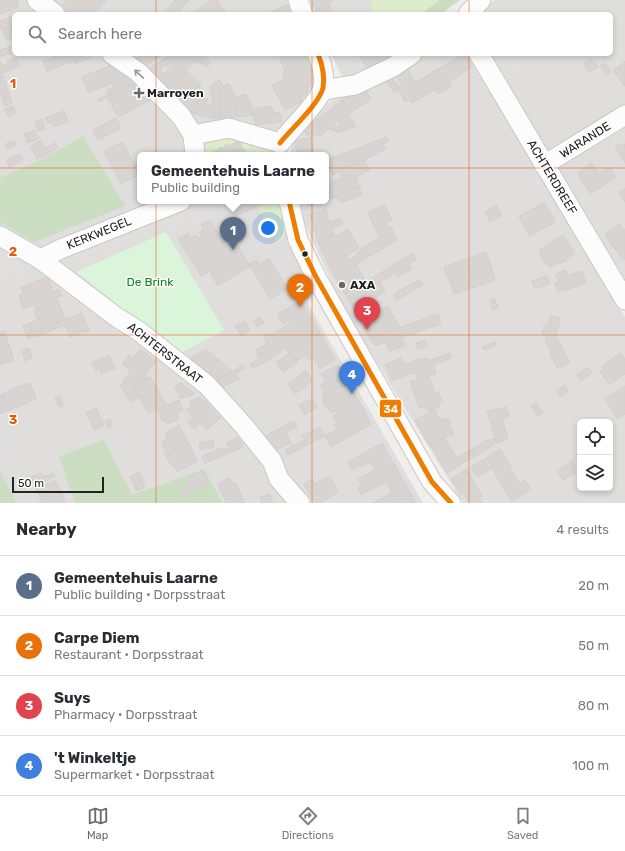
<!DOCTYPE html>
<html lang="en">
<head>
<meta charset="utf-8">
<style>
	:root { --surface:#fff; --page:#f2f2f3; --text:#2b2b33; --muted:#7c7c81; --line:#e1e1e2; --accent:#6a6968 }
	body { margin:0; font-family:Rubik,sans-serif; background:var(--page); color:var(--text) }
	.controls { position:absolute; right:12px; bottom:12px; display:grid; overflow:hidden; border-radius:6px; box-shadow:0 2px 6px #0003 }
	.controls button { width:36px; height:36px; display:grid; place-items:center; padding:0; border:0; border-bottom:1px solid var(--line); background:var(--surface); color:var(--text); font:20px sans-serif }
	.scale { position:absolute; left:12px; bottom:10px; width:92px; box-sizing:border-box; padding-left:4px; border:2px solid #222; border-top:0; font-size:11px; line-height:14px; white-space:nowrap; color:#222; -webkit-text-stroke:3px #fff; paint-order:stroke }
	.you { position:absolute; left:268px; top:228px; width:14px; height:14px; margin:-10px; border:3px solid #fff; border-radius:50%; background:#1a73e8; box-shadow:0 0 0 6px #1a73e833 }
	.badge { display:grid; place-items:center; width:26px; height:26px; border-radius:50%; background:var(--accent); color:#fff; font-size:13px; font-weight:700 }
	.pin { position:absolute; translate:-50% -33px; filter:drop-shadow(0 1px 2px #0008) }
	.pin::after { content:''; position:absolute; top:21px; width:14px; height:12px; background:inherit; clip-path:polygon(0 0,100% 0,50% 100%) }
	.popup { position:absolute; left:137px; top:152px; width:192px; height:52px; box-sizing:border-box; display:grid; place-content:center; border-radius:6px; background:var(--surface); filter:drop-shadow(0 1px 3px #0005); font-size:13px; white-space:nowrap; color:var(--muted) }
	.popup b { font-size:15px; color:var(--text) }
	.popup::after { content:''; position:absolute; left:50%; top:100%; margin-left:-8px; border:8px solid transparent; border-top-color:var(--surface) }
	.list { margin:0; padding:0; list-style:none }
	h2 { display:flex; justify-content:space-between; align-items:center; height:52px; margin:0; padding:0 16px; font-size:17px }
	h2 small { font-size:13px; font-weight:400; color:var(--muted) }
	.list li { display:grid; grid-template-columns:26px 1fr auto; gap:12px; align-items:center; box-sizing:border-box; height:60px; padding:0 16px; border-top:1px solid var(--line) }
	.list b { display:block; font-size:15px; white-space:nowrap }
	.list p { margin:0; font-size:13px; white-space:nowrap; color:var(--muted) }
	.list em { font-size:13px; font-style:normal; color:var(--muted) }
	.icon { flex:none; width:22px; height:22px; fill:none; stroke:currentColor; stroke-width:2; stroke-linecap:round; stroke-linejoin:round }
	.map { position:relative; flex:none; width:625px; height:503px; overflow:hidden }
	.search { position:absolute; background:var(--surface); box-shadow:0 2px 6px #0003; left:12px; right:12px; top:12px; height:44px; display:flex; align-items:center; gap:10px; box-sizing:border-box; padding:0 14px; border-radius:6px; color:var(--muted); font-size:15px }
	.sheet { height:292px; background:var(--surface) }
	nav { display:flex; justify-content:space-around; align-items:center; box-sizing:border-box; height:56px; border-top:1px solid var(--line); background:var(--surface); font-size:11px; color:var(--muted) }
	nav a { display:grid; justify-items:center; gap:2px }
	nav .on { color:var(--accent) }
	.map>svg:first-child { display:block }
	.residential { fill:#dfdedc; fill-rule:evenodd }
	.grass { fill:#ddeccb }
	.forest { fill:#cbdec1 }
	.park { fill:#daf5da }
	.parking { fill:#e0dfde }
	.building { fill:#d7d4d2; stroke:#d3d0cc }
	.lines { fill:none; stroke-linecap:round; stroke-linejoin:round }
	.minor-casing { stroke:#c9c8c7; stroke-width:21 }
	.minor { stroke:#fdfcfc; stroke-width:19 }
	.bus-1-casing { stroke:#fff; stroke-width:8 }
	.bus-1 { stroke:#ef7d00; stroke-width:5 }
	.oneway { stroke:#9a9a9a }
	.grid { fill:none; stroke:#e8590c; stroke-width:1; stroke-opacity:0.55 }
	.poi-dot { fill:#6a6968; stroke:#fff; stroke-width:1.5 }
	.bus-dot { fill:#222; stroke:#fff; stroke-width:1.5 }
	.labels { text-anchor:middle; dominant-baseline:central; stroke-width:3; stroke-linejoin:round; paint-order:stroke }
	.poi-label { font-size:12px; font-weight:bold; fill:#222; stroke:#fff; text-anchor:start }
	.street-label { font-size:12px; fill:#222; stroke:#fff }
	.park-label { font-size:12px; fill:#0c8416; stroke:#fff }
	.grid-label { font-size:13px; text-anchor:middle; font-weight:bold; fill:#e8590c; stroke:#fff; stroke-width:3; stroke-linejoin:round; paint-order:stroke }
	.line-badge { stroke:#fff; stroke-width:1.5 }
	.badge-label { font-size:11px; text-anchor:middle; font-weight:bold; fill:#fff }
</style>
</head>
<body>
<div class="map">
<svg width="625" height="503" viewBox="0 0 625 503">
	<rect width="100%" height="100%" fill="#f0eeeb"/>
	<!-- residential -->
	<g class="residential">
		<path d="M0,0H292L295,14H14V54H310L322,90L279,151L280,155H140V201H290L316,277L303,295L423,503H0Z"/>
		<path d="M310,0H372L371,14H315Z"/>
		<path d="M495,0H625V105L558,150L550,152L544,149L488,54H611V14H478L484,7Z"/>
		<path d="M331,54H400L344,80Z"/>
		<path d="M424,54H469L625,317V503H463L343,307L303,220L299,201H326V155H291V139L337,95L381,80ZM580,422H610V488H580Z"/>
		<path d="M625,125V279L557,165Z"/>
	</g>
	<!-- grass -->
	<g class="grass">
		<path d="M372,0H440L425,11L427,14H371Z"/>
		<path d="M232,136L268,147L271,155H246L239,141L228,146L227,144L226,146L222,148L220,147L221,149L208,154V155H202C203,141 221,138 232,136Z"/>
		<path d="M267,201H282L287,230L280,242L276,244L258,206Z"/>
	</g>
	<!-- forest -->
	<g class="forest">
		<path d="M440,0H460L441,14H427L425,11Z"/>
		<path d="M83,136L125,206L34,242L0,222V178L38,161Z"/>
		<path d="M104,440L132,495L204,469L223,503H75L59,456Z"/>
		<path d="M0,471L17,503H0Z"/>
	</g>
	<!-- park -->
	<path class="park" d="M166,232L224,330L179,354L76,272Z"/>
	<!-- parking -->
	<g class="parking">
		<path d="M491,54H527L528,56L503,73Z"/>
		<path d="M144,201H191L198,216L65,265L37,243Z"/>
		<path d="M0,249L31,269L0,281Z"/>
	</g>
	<!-- building -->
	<g class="building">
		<path d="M0,0H17L19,7L0,14Z"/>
		<path d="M67,0H92L79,14H65L59,9Z"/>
		<path d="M92,0H106L94,14H79Z"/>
		<path d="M175,0H189L177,14H171L167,10Z"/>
		<path d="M212,0H217L227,14H192Z"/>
		<path d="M313,0H333L316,11L312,3L314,2Z"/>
		<path d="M328,3L333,14H317L315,11Z"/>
		<path d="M285,5L288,6L290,14H268Z"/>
		<path d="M14,16V25L3,29H0V21Z"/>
		<path d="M14,25V37L7,39L5,38L3,29Z"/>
		<path d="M14,45V52L0,57V50Z"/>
		<path d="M60,54H89L91,58L75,64L74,61L47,71L43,61Z"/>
		<path d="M141,54H149L151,56L154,54H162L142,68L134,62Z"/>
		<path d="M172,54L176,57L170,62L171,63L167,67L165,65L160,71L166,75L157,82L146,71Z"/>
		<path d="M173,54H203L210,64L206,67L202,63L199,65L196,61L185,70L201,84L180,103L157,82L166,75L167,71L173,65L170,62L176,57Z"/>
		<path d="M278,54H305L312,69L309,76L312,77L306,95L303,94L301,102L285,110L272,85L282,81L285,70Z"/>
		<path d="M358,54H396L370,72Z"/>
		<path d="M463,54H465L472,67L453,79L460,74L458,65L454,67L452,61L415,83Z"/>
		<path d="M17,58L20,66L0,74V63H2L3,66L8,64L7,61Z"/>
		<path d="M592,59L598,67L589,72L584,64Z"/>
		<path d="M452,61L454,67L458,65L460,74L449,81L451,87L439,94L434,90L412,103L396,75L407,68L416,83Z"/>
		<path d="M625,61V76L619,66Z"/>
		<path d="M605,63L611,72L606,75L600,66Z"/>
		<path d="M114,64L127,74L119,81L88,92L82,77Z"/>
		<path d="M619,66L625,76V86H624L613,70Z"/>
		<path d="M127,74L138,83L108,94L107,90L114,88L113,85L120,82L119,81Z"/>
		<path d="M3,75L7,87L0,89V76Z"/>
		<path d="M392,77L399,89L394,93L386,80Z"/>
		<path d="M219,80L234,102L237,117L221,119L219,88L215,83Z"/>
		<path d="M138,83L152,99L118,117L107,97L100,102L98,99Z"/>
		<path d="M215,83L219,88L221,119H214L213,104L210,87Z"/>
		<path d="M229,84L236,98L243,94L253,115L237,117L234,102L224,86Z"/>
		<path d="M199,86L205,92L202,94L208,100L194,114L180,103Z"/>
		<path d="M400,86L408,101L405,102L398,90L399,89L398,87Z"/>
		<path d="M7,88L10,95L1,97L0,90Z"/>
		<path d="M364,88L371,99L351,112L342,100Z"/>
		<path d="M246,94L253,109L270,106V108H273V113L279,112L282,122L256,125L253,115L243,95Z"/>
		<path d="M10,96L12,103L5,106L2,99Z"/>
		<path d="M342,100L351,112L348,114L356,126L343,131L330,110Z"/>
		<path d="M204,104H213L214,119L194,114Z"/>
		<path d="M13,106L16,113L8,117L5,109Z"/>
		<path d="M330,110L337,121L333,123L337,128L340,126L343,131L337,133L336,130L333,131L316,120Z"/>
		<path d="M64,111L68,122L53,127L51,122L47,123L45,118Z"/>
		<path d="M116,118L121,128L98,140L93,130Z"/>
		<path d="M42,119L45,129L38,131L35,122Z"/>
		<path d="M316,120L325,126L311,139L304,131Z"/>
		<path d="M325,126L328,129L320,136L317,133Z"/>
		<path d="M35,130L39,138L28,143L24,134Z"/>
		<path d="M387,137L389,141L383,144L386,149L378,152L379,153L347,167L333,175L330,172L326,173V160Z"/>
		<path d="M311,138L314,155H297L295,140Z"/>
		<path d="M41,140L45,148L55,143L58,148L37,159L30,146Z"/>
		<path d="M14,141L16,145L7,149L5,144Z"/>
		<path d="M239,141L246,155H208V154L221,149L219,148L220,147L222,148L226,146V144H228V146Z"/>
		<path d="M122,142L140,174L121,184L104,151Z"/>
		<path d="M621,144L622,146L625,144V163L615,148Z"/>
		<path d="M20,154L23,160L9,167L6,160Z"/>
		<path d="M364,159L369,170L355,178L354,174L342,178L339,171Z"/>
		<path d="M592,163L599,174L609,167L616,177L591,194L577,173Z"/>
		<path d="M354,174L359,187L331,199L326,188V184Z"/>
		<path d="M359,187L362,195L343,202L338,200L337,195Z"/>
		<path d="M625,188V202L619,192Z"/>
		<path d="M227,201H267V202L234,217Z"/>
		<path d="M307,201H324L308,206Z"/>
		<path d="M544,202L555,222L530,236L519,217Z"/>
		<path d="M385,205L392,220L386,222L388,228L391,227L397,240L365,259L360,249L379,238L368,212Z"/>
		<path d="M496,205L502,215L490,222L485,212Z"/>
		<path d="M326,209L329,222L341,218L343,224L331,228L334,234L318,242L310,214Z"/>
		<path d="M210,220L219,235L218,236L222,242L227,240L231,248L237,244L250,266L218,286L205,264L197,269L178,239L188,233L190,238L196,235L197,238L201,236L199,233L204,229L201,225Z"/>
		<path d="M620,224L623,230L625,229V237L612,245L605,234Z"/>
		<path d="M348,229L359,248L329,266L318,242L334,234L335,237Z"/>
		<path d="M222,235L228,239L234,246L231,248L227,240L222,242L218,236Z"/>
		<path d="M563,235L575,254L565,259L567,261L558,264L557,263L550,267L547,263L545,264L540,255L542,254L539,250Z"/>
		<path d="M625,237V259L623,260L612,245Z"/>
		<path d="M361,251L365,259L335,277L329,266L346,255L349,260L358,255L357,253Z"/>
		<path d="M486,252L491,266L449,281L444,267Z"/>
		<path d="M413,253L416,260L409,264L412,269L398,277L396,273L380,282L385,291L355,311L345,294Z"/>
		<path d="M269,258L287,289L270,299L249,264L257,260L259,265Z"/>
		<path d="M205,264L209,271L201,276L197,269Z"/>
		<path d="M356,264L366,282L345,294L335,277Z"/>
		<path d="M491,266L495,280L454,294L450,280Z"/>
		<path d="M566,270L568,276L558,280L556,274Z"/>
		<path d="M582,271L586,283L563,291V290L558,292L555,283L560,281L559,279Z"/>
		<path d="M547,276L550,283L535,289L532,281Z"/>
		<path d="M48,277L52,288L49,289L50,292L59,289L61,295H63L23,309L19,295L23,294L21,287Z"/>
		<path d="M419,280L423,285L397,300L394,294Z"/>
		<path d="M57,299L65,319L26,334L23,326L38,320L35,313L36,312L35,307Z"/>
		<path d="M495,299L498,308L493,310L490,300Z"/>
		<path d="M301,301L306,309L283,324L278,315L279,313Z"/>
		<path d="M388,306L400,328L370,338L367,333L370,331L364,320Z"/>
		<path d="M306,309L313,320L258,357L255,351L267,343L263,336L269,333L270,336L294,320L293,318Z"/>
		<path d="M82,313L88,327L90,328L88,332L86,331L70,337L65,325L36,337L35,336L28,339L26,334Z"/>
		<path d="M438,314L441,324L404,337L403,333L400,334L402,337L375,346L370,338Z"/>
		<path d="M550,316L560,318L556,337L570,362L558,369L550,354L552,353L545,340L546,335L542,334L544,325L548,326Z"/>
		<path d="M260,317L264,323L257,327L253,321Z"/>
		<path d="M313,320L320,333L289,353L285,348L282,349L283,351L253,369L250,364L261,357L260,355Z"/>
		<path d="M364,320L370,331L367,333L361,322Z"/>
		<path d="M245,321L250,331L241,336L235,326Z"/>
		<path d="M4,331L9,345L0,348V333Z"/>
		<path d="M320,333L335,359L320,369L313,358L309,361L306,355L297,361L290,352Z"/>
		<path d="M402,337L405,346L389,351L386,342Z"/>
		<path d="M425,340L427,346L418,350L416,343Z"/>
		<path d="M496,342L497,345L484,350L482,347Z"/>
		<path d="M9,345L14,360L0,365V348Z"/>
		<path d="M29,348L32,358L25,361L22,351Z"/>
		<path d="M140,349L156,361L145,375L125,383L123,381L131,370L122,364L129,355L133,358Z"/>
		<path d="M206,349L218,359L200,373L185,361Z"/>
		<path d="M290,353L297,363L283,372L276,362Z"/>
		<path d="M449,353L451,358L392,381L385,364L401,358L405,365L422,358L423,360L428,358L429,361Z"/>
		<path d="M620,353L625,359V374L616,380L611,373L608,375L602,366Z"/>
		<path d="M109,355L115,368L101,374L100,369L96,371L92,363Z"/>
		<path d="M218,359L232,371L211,383L200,373Z"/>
		<path d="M243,365L244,369L236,373L239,379L219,389L212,383Z"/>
		<path d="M338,365L351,388L325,401L322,394L325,392L321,388V385L326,382L321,374Z"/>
		<path d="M433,365L436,373L429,376L435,393L438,392L442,401L438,402L440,406L430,411L428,409H426L425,406L419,408L410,382L418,379L415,372Z"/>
		<path d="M588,367L592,373L581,381L577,374Z"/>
		<path d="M604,369L608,375L611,373L616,380L610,385L600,372Z"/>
		<path d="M306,370L312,381L305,385L299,376Z"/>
		<path d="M145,375L147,378L134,386L140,397L130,402L120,385Z"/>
		<path d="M299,376L307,386L295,394L288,384Z"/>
		<path d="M150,377L158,390L140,397L134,386Z"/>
		<path d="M181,382L195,394L182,398L179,396L181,395L174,389Z"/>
		<path d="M30,383L36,399L22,405L15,387Z"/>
		<path d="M564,385L568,391L560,397L556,391Z"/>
		<path d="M625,386V414L617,419L605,399Z"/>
		<path d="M15,387L22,405L9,410L3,394Z"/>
		<path d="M351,388L357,398L331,413L328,407L326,408L322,402Z"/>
		<path d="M158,390L166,405L148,413L140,398Z"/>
		<path d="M3,394L9,410L0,414V395Z"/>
		<path d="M59,396L64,406L59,407L55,398Z"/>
		<path d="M199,397L205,401L192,407L190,401Z"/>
		<path d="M357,398L366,414L337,429L334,424L337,423L333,416L339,413L337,410Z"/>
		<path d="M179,400L183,411L162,421L157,409Z"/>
		<path d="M309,400L310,401L313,400L318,407L304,415L299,405Z"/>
		<path d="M205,401L220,418L206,430L200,423L194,429L188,422L193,417L185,410Z"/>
		<path d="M536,403L543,413L538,417L531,406Z"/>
		<path d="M506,407L509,416L502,419L508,439L497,443L496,441L493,445L475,456L471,450L485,441L495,438L487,411Z"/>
		<path d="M96,408L104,426L94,430L86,412Z"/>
		<path d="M434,409L440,420L449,418L451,424L443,428L442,424H439L432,426L434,429L423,434L415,420Z"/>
		<path d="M177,414L179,419L167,424L165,419Z"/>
		<path d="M366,414L371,424L331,447L325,436Z"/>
		<path d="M110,419L113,425L108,428L105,421Z"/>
		<path d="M294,421L297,427L281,435L286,445L273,452L265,436Z"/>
		<path d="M439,424H442L445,437L441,438L442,440L429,445L423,434L434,429L432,426Z"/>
		<path d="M179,425L189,444L175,451L171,444L164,448L161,442L168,439L165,433Z"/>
		<path d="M320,427L325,436L307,445L302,436Z"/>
		<path d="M450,427L454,434L442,440L441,438L445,437L443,430Z"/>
		<path d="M286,433L291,443L286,445L281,435Z"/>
		<path d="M238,437L243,447L205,463L202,456L222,448L223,450L229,448L227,443Z"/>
		<path d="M445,439L457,458L471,449L475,456L447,473L430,445Z"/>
		<path d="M213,440L214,447L200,450L199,443Z"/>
		<path d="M302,441H304L307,445L288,455L285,450Z"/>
		<path d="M382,443L396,467L361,486L358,479L375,470L371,462L359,467L355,461L354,462L357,467L352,470L348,462Z"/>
		<path d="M189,444L198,461L177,472L173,464L171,465L166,456Z"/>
		<path d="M172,445L175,451L166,455L164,450Z"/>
		<path d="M500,449L511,465L509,466L520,484L525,480L531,489L512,502L486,458Z"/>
		<path d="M484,459L490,469L477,477L471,467Z"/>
		<path d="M573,460L575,473L563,480L557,471Z"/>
		<path d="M396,467L402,478L388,485L386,482L361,495L358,488Z"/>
		<path d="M467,469L482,496L479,497L482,503H469L464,493L461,495L451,479Z"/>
		<path d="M203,471L207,480L198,484L200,488L192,492L186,479Z"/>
		<path d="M139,472L143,478L141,479L142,481L134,485L130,477Z"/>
		<path d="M41,473L43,477L53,473L55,477L34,486L31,477Z"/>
		<path d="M329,476L334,484L311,497L306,488Z"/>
		<path d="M230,478L232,483L235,482L245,503H227L217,484Z"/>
		<path d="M402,478L412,495L397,502L388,485Z"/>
		<path d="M312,479L315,484L306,488L304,484Z"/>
		<path d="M207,480L208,484L200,488L198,484Z"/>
		<path d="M56,481L66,503H50V501L42,503L36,489Z"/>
		<path d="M142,481L145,487L136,491L134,485Z"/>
		<path d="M334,484L338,492L320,503H315L311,497Z"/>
		<path d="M185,485L190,496L183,499L178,489Z"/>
		<path d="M392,493L397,502L396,503H372Z"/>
		<path d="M269,494L273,503H262L260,497Z"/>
		<path d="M412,495L416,503H396L397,502Z"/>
	</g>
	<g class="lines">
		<defs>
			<g id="minor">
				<path d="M37,0L55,14"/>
				<path d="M298,0L303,14"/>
				<path d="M468,14L481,0"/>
				<path d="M112,54L138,72L181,116L193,135L195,155"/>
				<path d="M479,54L625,300"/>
				<path d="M322,90L355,85L393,67L412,54"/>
				<path d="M193,135L229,128L280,143"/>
				<path d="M280,143C290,130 316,105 322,91C326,81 322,63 318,54"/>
				<path d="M544,165L625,115"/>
				<path d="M289,201L298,240L316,277L432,482L451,503"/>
				<path d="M0,236L40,259L115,316L140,332L207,385L243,425L272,461L279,479L300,503"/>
				<path d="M40,259L63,248L181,201"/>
			</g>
		</defs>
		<!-- minor casing -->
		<use href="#minor" class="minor-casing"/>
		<!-- minor -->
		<use href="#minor" class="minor"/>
		<defs>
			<g id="bus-1">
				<path d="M280,143C291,129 319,104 323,88C325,77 322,64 318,54"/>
				<path d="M289,201L298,240L316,277L432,482L451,503"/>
			</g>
		</defs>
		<!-- bus-1 casing -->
		<use href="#bus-1" class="bus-1-casing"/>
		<!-- bus-1 -->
		<use href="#bus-1" class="bus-1"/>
	</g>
	<!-- one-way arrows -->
	<defs><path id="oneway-shaft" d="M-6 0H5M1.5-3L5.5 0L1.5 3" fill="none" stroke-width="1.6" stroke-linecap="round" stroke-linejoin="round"/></defs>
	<use class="oneway" href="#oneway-shaft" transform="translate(139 74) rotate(-137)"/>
	<!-- grid -->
	<path class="grid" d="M156,0V14M312,0V14M469,0V14M156,54V503M312,54V503M469,54V503M0,168H625M0,335H625"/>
	<!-- markers -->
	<g class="poi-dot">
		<path d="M137 87h4v4h4v4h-4v4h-4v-4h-4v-4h4z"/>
		<circle cx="342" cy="285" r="4"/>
	</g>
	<circle class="bus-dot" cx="305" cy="254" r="3.5"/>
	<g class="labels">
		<!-- poi labels -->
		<g class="poi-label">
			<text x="147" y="93">Marroyen</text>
			<text x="350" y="285">AXA</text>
		</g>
		<!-- street labels -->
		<g class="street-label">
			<text transform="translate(585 140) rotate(-32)">WARANDE</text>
			<text transform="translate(552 177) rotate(59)">ACHTERDREEF</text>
			<text transform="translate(99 233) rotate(-22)">KERKWEGEL</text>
			<text transform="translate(165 353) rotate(38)">ACHTERSTRAAT</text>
		</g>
		<!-- park labels -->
		<g class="park-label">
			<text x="150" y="282">De Brink</text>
		</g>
	</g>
	<g class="grid-label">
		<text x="13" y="88">1</text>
		<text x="13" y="256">2</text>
		<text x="13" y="424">3</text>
	</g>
	<rect class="line-badge" x="379" y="399" width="23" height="19" rx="4" fill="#ef7d00"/>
	<g class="badge-label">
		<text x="391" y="413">34</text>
	</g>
</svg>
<div class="controls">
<button><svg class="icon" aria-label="locate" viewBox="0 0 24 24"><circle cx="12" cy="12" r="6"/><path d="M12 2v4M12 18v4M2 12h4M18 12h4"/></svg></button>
<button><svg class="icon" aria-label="layers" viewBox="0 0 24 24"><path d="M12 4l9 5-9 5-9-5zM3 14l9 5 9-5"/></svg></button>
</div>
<div class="scale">50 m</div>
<div class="you"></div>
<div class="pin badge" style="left:233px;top:250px;background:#5c6f8a">1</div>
<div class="popup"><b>Gemeentehuis Laarne</b>Public building</div>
<div class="pin badge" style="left:300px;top:307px;background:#e8710a">2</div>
<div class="pin badge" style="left:367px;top:330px;background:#e0444e">3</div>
<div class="pin badge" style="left:352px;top:394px;background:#3f7fe0">4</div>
<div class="search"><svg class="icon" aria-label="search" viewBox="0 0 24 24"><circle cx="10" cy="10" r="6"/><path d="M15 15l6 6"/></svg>Search here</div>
</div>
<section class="sheet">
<h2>Nearby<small>4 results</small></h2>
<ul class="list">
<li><span class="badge" style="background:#5c6f8a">1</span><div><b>Gemeentehuis Laarne</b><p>Public building · Dorpsstraat</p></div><em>20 m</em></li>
<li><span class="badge" style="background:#e8710a">2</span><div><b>Carpe Diem</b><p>Restaurant · Dorpsstraat</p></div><em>50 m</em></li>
<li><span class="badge" style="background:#e0444e">3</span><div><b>Suys</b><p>Pharmacy · Dorpsstraat</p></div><em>80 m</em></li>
<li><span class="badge" style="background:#3f7fe0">4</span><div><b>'t Winkeltje</b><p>Supermarket · Dorpsstraat</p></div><em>100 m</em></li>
</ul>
</section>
<nav>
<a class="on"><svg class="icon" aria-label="map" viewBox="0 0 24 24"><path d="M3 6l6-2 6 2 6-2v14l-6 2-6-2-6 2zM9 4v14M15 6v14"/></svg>Map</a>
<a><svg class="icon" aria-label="directions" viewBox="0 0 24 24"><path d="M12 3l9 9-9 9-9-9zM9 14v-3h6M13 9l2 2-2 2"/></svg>Directions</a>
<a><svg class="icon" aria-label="saved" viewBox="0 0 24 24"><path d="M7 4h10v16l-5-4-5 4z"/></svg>Saved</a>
</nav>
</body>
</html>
